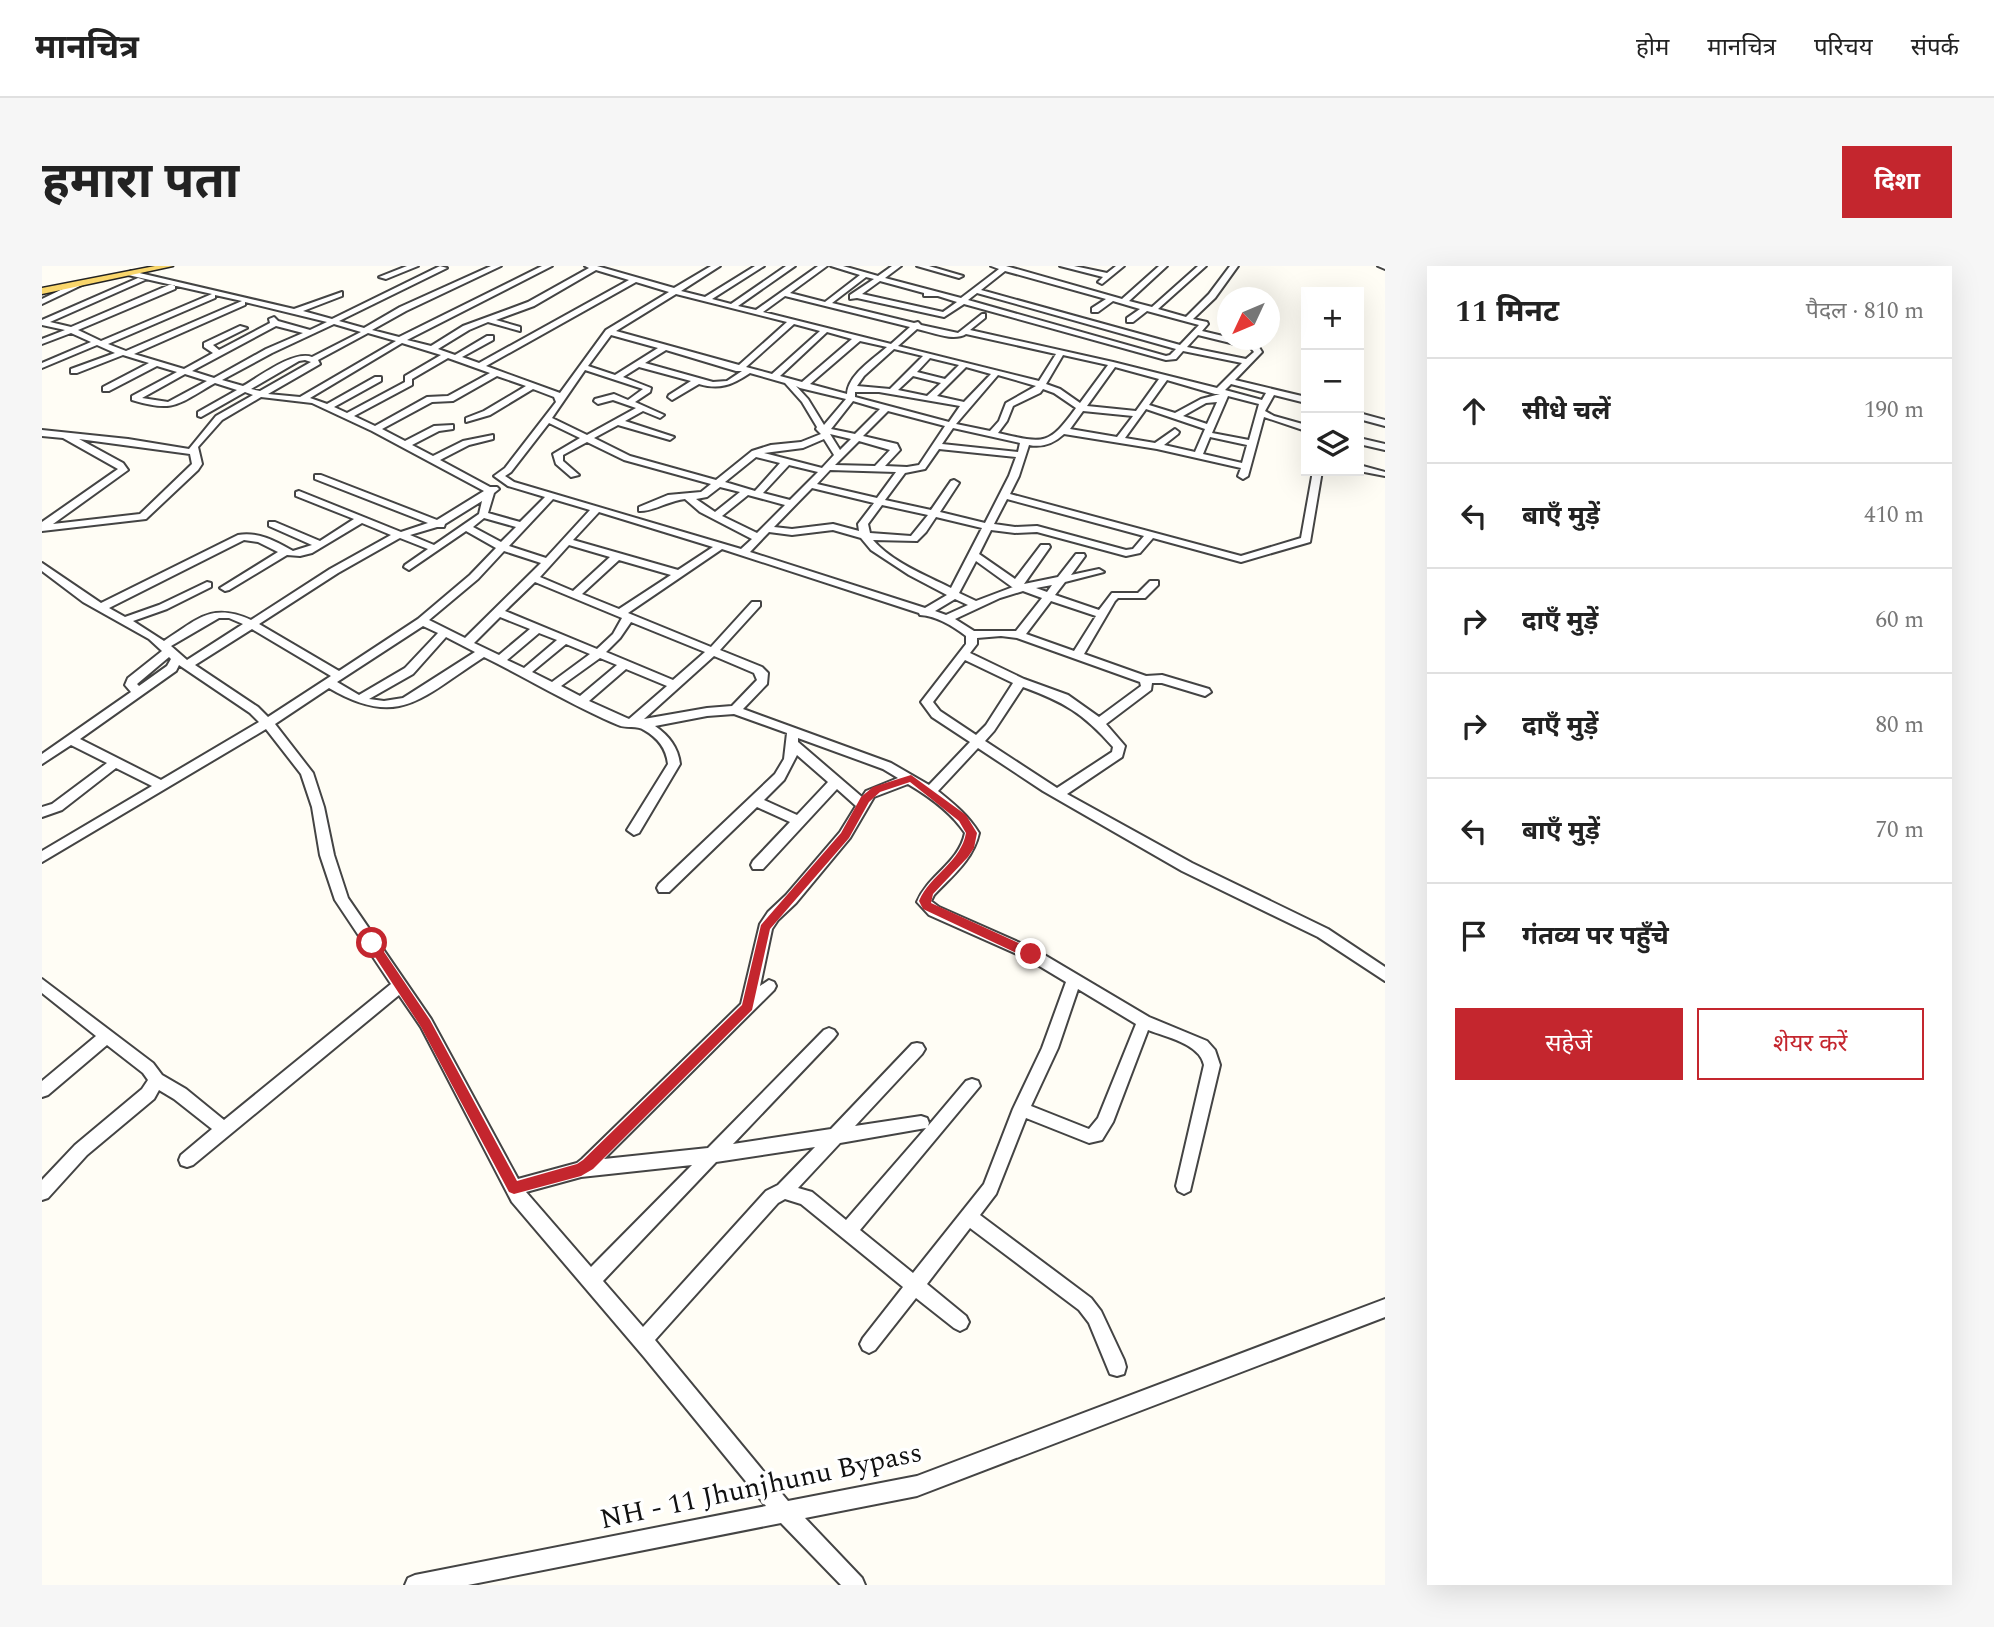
<!DOCTYPE html>
<html lang="hi">
<head>
<meta charset="utf-8">
<style>
	:root { --surface:#fff; --page:#f6f6f6; --text:#222; --muted:#767676; --line:#e0e0e0; --accent:#c4262e }
	body { margin:0; font-family:Spectral,"Noto Sans Devanagari",serif; background:var(--page); color:var(--text) }
	.controls { position:absolute; right:21px; top:21px; display:grid; overflow:hidden; border-radius:0px; box-shadow:0 7px 28px #0002 }
	.controls button { width:63px; height:63px; display:grid; place-items:center; padding:0; border:0; border-bottom:2px solid var(--line); background:var(--surface); color:var(--text); font:35px sans-serif }
	.compass { position:absolute; left:1175px; top:21px; width:63px; height:63px; border-radius:50%; background:var(--surface); box-shadow:0 7px 28px #0002; rotate:226deg }
	.stop { position:absolute; width:21px; height:21px; margin:-16px; border:5px solid #c4262e; border-radius:50%; background:#fff }
	.stop.end { background:#c4262e; border-color:#fff; box-shadow:0 2px 7px #0008 }
	.list { margin:0; padding:0; list-style:none }
	h2 { display:flex; justify-content:space-between; align-items:center; height:91px; margin:0; padding:0 28px; font-size:30px }
	h2 small { font-size:23px; font-weight:400; color:var(--muted) }
	.list li { display:grid; grid-template-columns:46px 1fr auto; gap:21px; align-items:center; box-sizing:border-box; height:105px; padding:0 28px; border-top:2px solid var(--line) }
	.list b { display:block; font-size:26px; white-space:nowrap }
	.list em { font-size:23px; font-style:normal; color:var(--muted) }
	.actions { display:flex; gap:14px; padding:21px 28px }
	.actions a { flex:1; padding:16px 0; border:2px solid var(--accent); border-radius:0px; text-align:center; font-size:24px; color:var(--accent) }
	.actions .main { background:var(--accent); color:#fff }
	.icon { flex:none; width:38px; height:38px; fill:none; stroke:currentColor; stroke-width:2; stroke-linecap:round; stroke-linejoin:round }
	.map { position:relative; flex:none; width:1343px; height:1319px; overflow:hidden; border-radius:0px }
	header { display:flex; align-items:center; gap:42px; box-sizing:border-box; height:98px; padding:0 35px; background:var(--surface); border-bottom:2px solid var(--line) }
	header strong { font-size:33px }
	nav { display:flex; gap:38px; margin-inline-start:auto; font-size:24px }
	.intro { display:flex; align-items:center; justify-content:space-between; box-sizing:border-box; height:168px; padding:0 42px }
	h1 { margin:0; font-size:49px }
	.button { padding:18px 32px; border-radius:0px; background:var(--accent); color:#fff; font-size:24px; font-weight:700 }
	main { display:flex; gap:42px; padding:0 42px }
	aside { flex:1; background:var(--surface); border-radius:0px; box-shadow:0 7px 28px #0002 }
	.map>svg:first-child { display:block }
	.lines { fill:none; stroke-linecap:round; stroke-linejoin:round }
	.minor-casing { stroke:#444; stroke-width:4 }
	.major-casing { stroke:#222; stroke-width:3 }
	.minor { fill:#fff; fill-rule:evenodd }
	.major { fill:#f9d66b; fill-rule:evenodd }
	.route { fill:#c4262e }
	.labels { text-anchor:middle; dominant-baseline:central; stroke-width:7; stroke-linejoin:round; paint-order:stroke }
	.near-street-label { font-size:28px; fill:#111; stroke:#fff }
</style>
</head>
<body>
<header>
<strong>मानचित्र</strong>
<nav><a>होम</a><a>मानचित्र</a><a>परिचय</a><a>संपर्क</a></nav>
</header>
<div class="intro"><h1>हमारा पता</h1><a class="button">दिशा</a></div>
<main>
<div class="map">
<svg width="1343" height="1319" viewBox="0 0 1343 1319">
	<rect width="100%" height="100%" fill="#fffdf5"/>
	<g class="lines">
		<defs>
			<g id="minor">
				<path d="M365,0H376L344,13L337,11Z"/>
				<path d="M398,0L405,2L297,55L322,62L358,41L449,0H459L364,45L330,64L357,71L500,0H510L365,74L389,80L421,60L486,36L547,2L543,0H555L632,22L669,0H678L639,25L663,31L713,0H722L670,33L689,38L744,0H753L696,40L714,44L776,0H785L748,27L783,36L818,9L789,0H801L836,10L850,0H859L843,12L919,32L957,3L949,0H964L1080,33L1117,0H1125L1087,35L1110,41L1156,0H1164L1116,43L1144,51L1167,28L1188,0H1196L1173,32L1151,53L1165,56L1166,58L1160,65L1185,71V74L1215,78L1220,86L1193,114L1264,131V137L1232,129L1223,145L1232,150L1264,159V165L1222,151L1206,210L1201,213L1196,210L1199,202L1115,183L1022,168C1012,177 1001,182 987,179L977,210L968,228L1199,290L1259,272L1271,205H1280L1268,276L1199,296L1111,272L1098,287L1084,290L995,266L973,267L949,264L937,288L973,313L999,279H1007L1008,281L982,318L1016,311L1034,288H1042L1043,290L1029,309L1057,303L1062,306L1023,316L1013,329L1057,344L1070,327H1096L1108,315H1116V319L1103,332H1076L1073,335L1042,388L1104,410L1120,409L1167,423L1169,426L1163,430L1120,417H1110L1109,424L1064,458L1083,480L1080,491L1025,528L1150,597L1286,663L1343,701V715L1276,671L1140,605L1001,525L936,482L896,525C912,538 926,549 937,567C931,594 910,610 892,629L889,635L897,641L994,684L1107,751L1165,775L1173,784L1178,799L1148,925L1142,928L1136,925L1134,920L1162,799C1158,778 1124,771 1106,764L1071,856L1060,874L1047,877L984,852L954,928L938,949L1049,1032L1059,1045L1082,1094L1084,1101L1082,1108L1075,1110L1068,1108L1047,1057L1037,1044L928,962L885,1018L924,1050L927,1056L924,1062L918,1065L912,1062L874,1032L833,1084L827,1087L821,1084L818,1078L821,1072L861,1021L759,938L743,933L736,937L613,1074L746,1235L875,1210L1343,1033V1051L875,1230L763,1252L820,1312L823,1319H799L739,1257L426,1319H363L366,1312L373,1309L724,1240L602,1091L470,936L379,761L357,729L151,899L145,901L139,899L137,894L139,889L170,863L132,833L117,824L112,833L45,889L6,932L0,934V914L33,879L100,823L106,814L101,807L65,779L6,829L0,831V815L54,770L0,727V713L111,797L120,809L144,823L182,854L349,718L293,634L278,589L270,541L259,508L224,463L0,596V585L110,520L74,502L20,544L0,551V541L10,538L65,497L29,479L0,498V488L89,426L83,419L86,412L120,385L107,373L41,336L0,305V297L59,337L196,269C216,265 235,276 251,285L270,279L227,260V256H233L278,275L312,253L254,230V226L257,225L359,266L386,257L273,213V209H279L395,254L442,225L330,165L270,137L219,131L180,154L156,181L160,198L156,204L104,253L0,265V256L76,203L21,172L0,170V164L86,173L147,183L174,150L211,129L203,126L159,151L156,150V146L195,124L173,117C136,138 133,147 90,134V130L135,106L115,100L67,125H61V121L107,97L81,89L35,107H29V103L73,87L55,79L0,102V97L49,76L29,67L0,78V73L23,64L0,59V54L96,12L103,14L8,56L29,61L127,19H133V23L36,64L59,75L170,28L86,9L89,5L252,43L300,26V30L261,45L290,53ZM554,4L587,14L437,97L420,91L451,74V70H445L413,89L396,83L427,64L446,56L478,65V61L454,54L492,40ZM963,5L1064,33L1050,42V46H1056L1071,35L1098,43L1085,52V56H1091L1105,45L1157,59L1138,79L939,24ZM824,11L832,13L808,29V33L815,32L902,51L922,38L1124,94L1134,93L1141,85L1200,97L1175,122L1071,96L928,64L943,52V48H940L916,67L879,59L876,56L872,57L790,37ZM838,15L882,27V30H896L915,36L901,46L820,28ZM594,16L627,26L564,64L518,127L444,100ZM935,27L1134,83L1128,89L1124,90L926,34ZM634,28L745,56L697,99L574,65ZM173,29L200,35L84,85L66,78L173,32ZM743,30L868,61L849,78L721,46ZM203,36L285,56L268,64L236,55L232,51L227,53L228,57L177,84L171,79L205,62L198,60L162,77V81L171,87L142,103L92,88L203,39ZM292,58L319,66L270,91C252,84 217,111 201,120L180,114L230,87ZM752,58L778,65L730,108L704,101ZM234,60L261,67L224,83L172,112L150,105ZM875,63C890,66 911,76 924,68L1014,88L997,115L856,80ZM785,66L810,73L760,116L738,110ZM326,67L354,75L258,131L226,128L278,98L276,94ZM569,69L616,82L573,109L546,100ZM1156,69L1209,82L1212,86L1204,93L1145,81ZM818,75L845,81C831,93 806,109 805,128L768,118ZM360,77L399,89L363,110V116L305,147L292,141L339,115V111H333L285,138L268,132ZM852,83L881,90L848,123L815,120L822,110ZM624,84L694,105H700L685,115L671,116L603,97ZM1021,89L1066,99L1038,137L1018,123L1004,118ZM406,92L448,107L406,130L385,131L333,160L312,150L370,119V113ZM888,92L917,99L903,113L875,106ZM263,94L269,96L218,125L209,123L257,95ZM597,101L649,115L627,129L626,131L630,134L657,118C678,124 690,119 708,107L743,117L760,136L775,161L774,163L779,168L759,176L729,179L710,185L674,214L588,190L552,172L576,159L628,174L632,171L583,155L601,145L618,152L622,149L593,136L608,126L609,122L581,111ZM924,101L949,108L922,136L895,130ZM1073,101L1117,113L1094,145L1045,140ZM543,104L601,123L586,134L572,128L553,133L552,135L556,138L571,134L594,142L545,169L510,152ZM143,108L165,115L126,136L100,132ZM956,109L994,120L964,137L957,155L948,165L914,158ZM455,110L484,120L442,145L424,152V156L448,149L491,123L512,131L514,136L463,202L452,210L466,220L503,231L478,256L446,247L452,227L457,223L455,221H448L398,194L427,179L451,173V169L421,175L391,190L370,179L397,165L411,163V159L392,160L363,175L340,163L390,136L411,135ZM871,110L899,117L885,130L856,124ZM1125,114L1173,128H1178L1159,133L1133,147L1107,139ZM1189,118L1224,127L1220,134L1183,124ZM754,120L758,122L804,133L782,159L766,133ZM1001,123L1012,127L1034,142C1006,181 1001,177 956,167L965,155L971,140L998,127ZM813,126H837L918,140L907,156L813,131ZM1186,130L1217,138L1207,174L1170,167ZM811,135L838,143L813,168L789,163ZM1175,136L1165,158L1141,150L1164,137ZM1104,143L1163,163L1153,186L1122,179L1136,168L1137,166L1133,163L1113,177L1083,172ZM846,145L903,160L877,199L865,201L843,200L858,184L855,178L821,170ZM1041,145L1091,150L1075,171L1028,163ZM507,157L538,172L511,188L514,198L529,211L537,209L521,195V189L545,176L582,194L669,218L659,226L626,229L597,241V245C610,246 626,235 643,233L658,246L710,273L699,283L472,216L463,210L469,206ZM911,162L978,177L976,186L900,178ZM788,168L809,173L798,184ZM1168,171L1205,179L1200,197L1161,188ZM37,173L148,188L150,198L98,248L11,258L86,204L81,197ZM782,173L792,189L780,202L722,187L761,182ZM817,175L848,184L833,200L793,199ZM897,183L974,191L967,210L943,257L898,246L917,217L912,214L909,215L889,244L843,234L863,207L883,203ZM714,191L738,197L713,225L683,216ZM747,199L776,206L748,234L721,227ZM788,204L854,206L835,232L775,218ZM678,221L698,226L673,246L654,233L665,231ZM770,222L832,237L816,258L817,265L791,258L750,263L732,261ZM706,229L743,239L715,267L680,250ZM511,233L548,244L504,292L467,280ZM965,233L1102,270L1091,283L1084,284L995,260L973,261L952,258ZM440,235L437,248L392,279L368,269L395,261H402L403,258ZM840,239L886,249L869,270L828,267L826,258ZM557,246L671,281L636,304L531,274ZM894,251L940,262L909,322C883,309 850,296 831,274L875,275L884,266ZM442,252L474,261L459,276L431,261ZM320,257L349,269L288,303L209,354C169,336 155,354 122,375L91,355L125,343L169,321V317L165,316L117,339L83,351L67,342L202,274L216,276L236,286L178,322L183,325L187,324L245,289L258,290L270,287ZM791,264L819,272L829,284L867,309L905,329L883,342L708,286L727,266L750,269ZM424,265L454,282L428,309L376,353L297,405L217,358L296,307L356,273L358,272L386,283L363,299L362,301L367,304ZM527,279L568,291L531,325L498,311ZM680,283L877,347L878,349C895,350 911,360 924,370V378L879,436L890,451L928,476L887,519L849,497L701,443L725,418L726,407L720,401L678,384L718,340V336H710L669,381L586,347ZM462,285L499,297L423,372L387,354L436,313ZM577,294L629,309L577,343L540,328ZM934,295L970,321H971L934,335L917,327ZM493,316L580,352L571,368L555,383L463,345ZM1010,319L1005,326L994,322ZM981,325L1000,332L974,365H932L913,353L958,332ZM913,333L926,339L904,349L893,345ZM1009,335L1054,350L1032,385L984,368ZM458,351L488,363L457,389L432,377ZM177,352H187L201,358L145,394L129,380ZM589,356L663,386L631,414L564,386L578,372ZM381,360L396,367L363,402L317,429L295,416ZM210,363L289,410L226,451L216,441L153,399ZM497,367L515,374L482,402L465,394ZM959,370L975,372L1098,416L1099,420L1057,451L1026,429L982,413L928,387L935,378V372ZM404,371L433,386L361,432L342,435L327,433L371,408ZM524,378L548,388L510,416L490,406ZM672,390L712,407L715,414L690,440L665,442L602,453ZM127,391L129,393L125,400L97,420L95,418ZM442,391C487,413 529,439 576,459C585,463 595,459 602,464C616,472 624,482 626,498L585,564L592,569L597,567L638,498C636,481 627,470 613,460L665,450L692,448L745,467L742,493L733,508L617,618L615,622L617,626H627L715,541L748,556L711,595L709,599L711,603H721L795,523L814,540L798,566L744,629L726,646L718,658L699,738L540,893L535,897L476,913L389,753L306,632L292,589L282,541L271,507L233,458L287,422C358,464 381,430 442,391ZM558,392L575,399L538,430L519,420ZM923,394L971,417L944,459L934,469L898,445L891,436ZM137,399L208,447L217,456L119,514L38,473L134,405ZM584,403L625,420L587,453L547,435ZM981,421C1022,436 1041,447 1071,481L1070,486L1015,522L943,475L952,465ZM756,472L841,503L856,512L824,525L820,531L756,476ZM755,489L786,516L755,549L722,534L742,514ZM866,518C888,531 909,546 923,567C917,597 886,609 875,636L887,649L984,692L1024,716L1000,782L971,843L942,918L871,1007L818,964L938,820L936,815L930,813L924,815L886,860L887,857L885,852L879,850L813,860L880,788L883,783L880,778L875,777L870,778L789,863L691,878L792,772L795,768L792,764L787,762L782,764L666,882L562,893L732,724L734,720L732,716L727,714L718,720L730,663L736,654L754,637L808,572L832,531ZM1036,723L1094,758L1056,852L1047,863L989,840L1016,782ZM884,862L804,954L770,926L756,922L798,877ZM773,881L736,919L724,925L601,1061L561,1015L674,896ZM650,899L549,1001L484,926L539,911Z"/>
				<path d="M875,0H887L921,10L917,12Z"/>
				<path d="M1018,0H1032L1065,7L1074,0H1082L1060,18L1056,16L1061,11Z"/>
				<path d="M1336,0H1343V3Z"/>
				<path d="M35,16L42,18L0,38V33Z"/>
				<path d="M1317,147L1343,154V160L1317,153Z"/>
				<path d="M1317,172L1343,178V184L1317,178Z"/>
				<path d="M1317,199L1343,206V210L1317,205Z"/>
			</g>
			<path id="major" d="M113,0H131L0,28V22Z"/>
		</defs>
		<!-- minor casing -->
		<use href="#minor" class="minor-casing"/>
		<!-- major casing -->
		<use href="#major" class="major-casing"/>
		<!-- minor -->
		<use href="#minor" class="minor"/>
		<!-- major -->
		<use href="#major" class="major"/>
	</g>
	<!-- route -->
	<path class="route" d="M869,509L924,549L935,567L932,582L926,591L891,628L889,637L994,685V692H985L881,643L877,635C888,609 919,596 924,567L917,555L868,516L838,526L827,536L807,572L728,663L710,744L551,903L539,910L472,928L467,926L379,761L326,680V674H334L388,754L475,915L535,898L541,894L700,739L719,659L799,567L819,531L831,521Z"/>
	<g class="labels">
		<!-- near-street labels -->
		<g class="near-street-label">
			<text transform="translate(719 1220) rotate(-12)">NH - 11 Jhunjhunu Bypass</text>
		</g>
	</g>
</svg>
<div class="controls">
<button>+</button>
<button>−</button>
<button><svg class="icon" aria-label="layers" viewBox="0 0 24 24"><path d="M12 4l9 5-9 5-9-5zM3 14l9 5 9-5"/></svg></button>
</div>
<svg class="compass" viewBox="-18 -18 36 36"><path d="M0-13l5 13h-10z" fill="#e53935"/><path d="M0 13l5-13h-10z" fill="#767676"/></svg>
<div class="stop" style="left:330px;top:677px"></div>
<div class="stop end" style="left:989px;top:688px"></div>
</div>
<aside>
<h2>11 मिनट<small>पैदल · 810 m</small></h2>
<ul class="list">
<li><svg class="icon" aria-label="ahead" viewBox="0 0 24 24"><path d="M12 20V5M6 11l6-6 6 6"/></svg><div><b>सीधे चलें</b></div><em>190 m</em></li>
<li><svg class="icon" aria-label="left" viewBox="0 0 24 24"><path d="M17 20v-9H6M10 6l-5 5 5 5"/></svg><div><b>बाएँ मुड़ें</b></div><em>410 m</em></li>
<li><svg class="icon" aria-label="right" viewBox="0 0 24 24"><path d="M7 20v-9h11M14 6l5 5-5 5"/></svg><div><b>दाएँ मुड़ें</b></div><em>60 m</em></li>
<li><svg class="icon" aria-label="right" viewBox="0 0 24 24"><path d="M7 20v-9h11M14 6l5 5-5 5"/></svg><div><b>दाएँ मुड़ें</b></div><em>80 m</em></li>
<li><svg class="icon" aria-label="left" viewBox="0 0 24 24"><path d="M17 20v-9H6M10 6l-5 5 5 5"/></svg><div><b>बाएँ मुड़ें</b></div><em>70 m</em></li>
<li><svg class="icon" aria-label="arrive" viewBox="0 0 24 24"><path d="M6 21V4h12l-3 4 3 4H6"/></svg><div><b>गंतव्य पर पहुँचे</b></div></li>
</ul>
<div class="actions"><a class="main">सहेजें</a><a>शेयर करें</a></div>
</aside>
</main>
</body>
</html>
